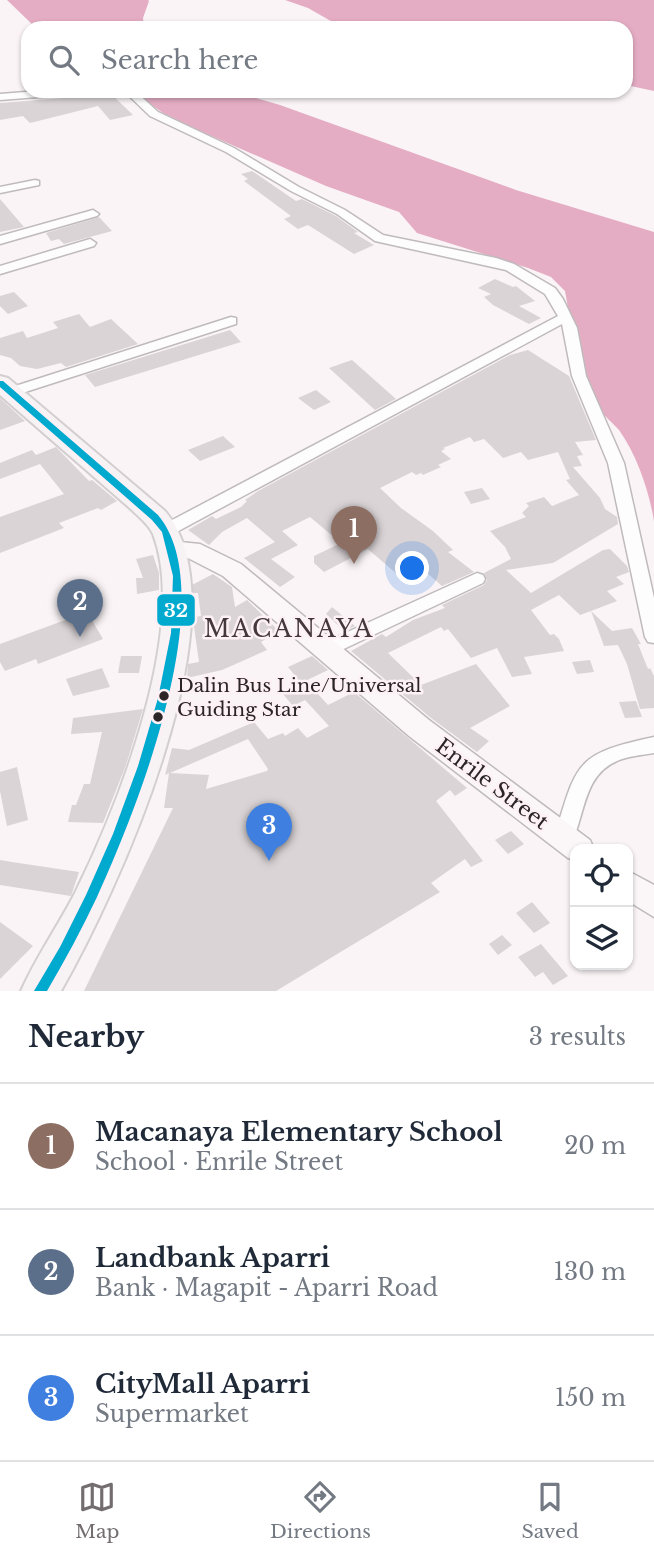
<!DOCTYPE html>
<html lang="en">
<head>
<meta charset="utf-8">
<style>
	:root { --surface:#fff; --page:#f2f2f3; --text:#1f2937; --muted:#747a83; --line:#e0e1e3; --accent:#736d6f }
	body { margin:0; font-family:"Libre Baskerville",serif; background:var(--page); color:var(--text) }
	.controls { position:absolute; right:21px; bottom:21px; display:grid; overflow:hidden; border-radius:14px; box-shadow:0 2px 5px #0004 }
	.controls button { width:63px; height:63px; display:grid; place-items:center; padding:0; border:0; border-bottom:2px solid var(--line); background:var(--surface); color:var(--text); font:35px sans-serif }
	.you { position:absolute; left:413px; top:569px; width:24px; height:24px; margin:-18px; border:5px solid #fff; border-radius:50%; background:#1a73e8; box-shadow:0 0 0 10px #1a73e833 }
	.badge { display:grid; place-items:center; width:46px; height:46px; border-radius:50%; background:var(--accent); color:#fff; font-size:23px; font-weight:700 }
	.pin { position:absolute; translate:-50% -58px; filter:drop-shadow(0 2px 4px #0008) }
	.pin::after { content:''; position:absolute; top:37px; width:24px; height:21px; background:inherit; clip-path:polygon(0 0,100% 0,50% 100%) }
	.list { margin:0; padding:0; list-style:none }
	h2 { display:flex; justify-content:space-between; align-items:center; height:91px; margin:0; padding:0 28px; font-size:30px }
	h2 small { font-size:23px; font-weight:400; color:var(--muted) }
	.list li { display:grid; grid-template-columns:46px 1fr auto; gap:21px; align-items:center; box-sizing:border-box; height:126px; padding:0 28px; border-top:2px solid var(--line) }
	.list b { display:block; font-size:26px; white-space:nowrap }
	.list p { margin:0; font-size:23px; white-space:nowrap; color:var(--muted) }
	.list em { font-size:23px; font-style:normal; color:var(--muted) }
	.icon { flex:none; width:38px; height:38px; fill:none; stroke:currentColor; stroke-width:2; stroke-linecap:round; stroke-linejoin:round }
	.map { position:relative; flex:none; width:654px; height:991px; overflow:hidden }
	.search { position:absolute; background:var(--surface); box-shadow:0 2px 5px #0004; left:21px; right:21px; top:21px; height:77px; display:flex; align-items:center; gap:18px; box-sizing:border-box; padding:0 24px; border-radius:21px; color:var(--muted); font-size:26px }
	.sheet { height:469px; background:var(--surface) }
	nav { display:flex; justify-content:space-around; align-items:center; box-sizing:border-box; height:98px; border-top:2px solid var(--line); background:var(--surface); font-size:19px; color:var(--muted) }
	nav a { display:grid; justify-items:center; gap:4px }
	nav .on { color:var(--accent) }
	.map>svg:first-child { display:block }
	.water { fill:#e5adc4 }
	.building { fill:#dad4d6; fill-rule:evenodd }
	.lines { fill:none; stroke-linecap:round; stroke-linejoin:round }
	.street-casing { stroke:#bfbabb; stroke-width:3 }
	.secondary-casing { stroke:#bfbabb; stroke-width:3 }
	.primary-casing { stroke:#d3cfd1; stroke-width:4 }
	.street { fill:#fefdfe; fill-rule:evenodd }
	.secondary { fill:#fbf7f9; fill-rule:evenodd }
	.primary { fill:#f7f2f4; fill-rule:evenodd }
	.bus-1-casing { stroke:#fdf1f5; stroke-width:5 }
	.bus-1 { fill:#00a9ce; fill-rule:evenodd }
	.bus-dot { fill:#2b2527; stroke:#fdf1f5; stroke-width:2.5 }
	.labels { text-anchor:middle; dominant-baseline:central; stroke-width:5; stroke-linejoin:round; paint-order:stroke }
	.bus-label { font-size:19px; fill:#2b2527; stroke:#fdf1f5; text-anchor:start }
	.street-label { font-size:21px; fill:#2b2527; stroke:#fdf1f5 }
	.quarter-label { font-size:24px; letter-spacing:2px; fill:#44383c; stroke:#fdf1f5 }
	.line-badge { stroke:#fdf1f5; stroke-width:2.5 }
	.badge-label { font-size:19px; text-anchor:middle; font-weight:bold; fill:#fff }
</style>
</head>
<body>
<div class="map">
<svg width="654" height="991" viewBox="0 0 654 991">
	<rect width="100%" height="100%" fill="#faf4f6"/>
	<!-- water -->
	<g class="water">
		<path d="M7,0H148L149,1L143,18L144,28H36Z"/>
		<path d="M285,0H654V91L626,85V28H343L308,8Z"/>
		<path d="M132,91H232L280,105L516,190L654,232V521C649,491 637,455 619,430C613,423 605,417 600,410C577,378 572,328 565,291L551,277L528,268L417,233L399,212L326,186L191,127L163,113Z"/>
	</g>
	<!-- building -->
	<g class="building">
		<path d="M84,91H108L133,115L110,120L98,106L30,123L23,116L0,120V103L77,97Z"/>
		<path d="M252,171L296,201L302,199L336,216L358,232L354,233L374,245L354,254L308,225L298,229L284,219L291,216L244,181L248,179L241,174Z"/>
		<path d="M0,199L24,227L0,232Z"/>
		<path d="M99,217L112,231L64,244L59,239L51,241L46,233Z"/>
		<path d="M495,279L513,287L516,286L535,301L519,306L541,318L529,324L493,305L484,297L491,294L478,288Z"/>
		<path d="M14,292L28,306L8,314L0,306V296Z"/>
		<path d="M79,314L90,327L111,319L138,344L66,367L61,363L37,369L20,366L11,358L0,355V338L23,331L27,338L58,328L53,322Z"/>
		<path d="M230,330L241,342L95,387L85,375Z"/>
		<path d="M528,350L569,376L596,440L575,442L583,455L577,456L582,466L573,467L600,498L605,509L617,517L618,524L553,563L506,570L531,593L603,550L610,549L627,566L629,572L616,577L624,584L607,591L617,601L591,611L612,631L632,628L641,644H638L648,669L650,668L654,676V708L640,709L627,664L618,645L604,646L591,611L580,615L559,595L531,610L550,635L554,634L559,639L564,651L524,657L532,674L512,677L497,648L471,658L448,629L444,631L441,627L388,653L421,685L476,664L510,706L470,728L489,741L477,752L431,718L351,651L382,634L386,637L413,620L445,608L442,605L484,585L487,580L484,573L511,559L505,547L490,531L526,517L522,513L529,506L526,503L544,497L552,506L579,495L566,480L570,479L558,452L528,460L521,452L503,458L484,439L474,442L470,437L443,448L445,449L441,451L451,459L438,465L441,467L423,475L421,473L416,475L412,472L380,488L401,508L433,531L453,550L448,552L474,572L442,586L419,566L399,576L368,549L324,572L314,563V556L341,543L310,517L282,531L298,545L271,559L295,577L280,587L244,558L275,542L247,518L222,532L209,545L188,530L212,516L216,519L241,507L247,501L245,500L258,491L510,355Z"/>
		<path d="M352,360L396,399L375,410L329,368Z"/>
		<path d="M316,390L331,402L314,410L298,398Z"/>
		<path d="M0,398L25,421L0,430Z"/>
		<path d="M223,436L235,447L200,461L188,450Z"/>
		<path d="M56,447L89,481L92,480L117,501L101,510L98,508L59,523L64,528L0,553V517L64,494L40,464L0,479V463L32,450L36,455Z"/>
		<path d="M482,488L490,499L471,504L464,492Z"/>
		<path d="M153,555L159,573V590L137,594L136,578H143L136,559Z"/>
		<path d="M213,574L232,587L235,607L247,600L279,631L261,642L267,650L222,670L187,678L188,664L199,662L193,620L194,617L201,616L198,593H192V585Z"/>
		<path d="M332,607L355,626L344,631L326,614Z"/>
		<path d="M87,612L103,639L38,664L36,659L5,671L0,662V644Z"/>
		<path d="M121,656H142L139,673H118Z"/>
		<path d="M312,656L328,670L301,683L288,667Z"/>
		<path d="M590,660L594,672L577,674L572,662Z"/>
		<path d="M102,668L110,687L73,696L66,679Z"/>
		<path d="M307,682L328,705L354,692L467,788L455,796L450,790L436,801L483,861L471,867L465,859L431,883L440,892L276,991H84L173,808H164L169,773L165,775L172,748L189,750L254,722L268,739L283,733L285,736L298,728L307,738L329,726L305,700L293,706L283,694ZM248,739L268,769L267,771L206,789L209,775L170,773Z"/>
		<path d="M636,701L642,717L625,718L619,702Z"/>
		<path d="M143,709L126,765L103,823L68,822L72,805H76L84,784H90L102,732L71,734L73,718Z"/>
		<path d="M17,767L28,820L7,826L0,791V772Z"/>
		<path d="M511,831L524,844L508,854L495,840Z"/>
		<path d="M0,860L12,862L79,872L71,896L0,885Z"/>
		<path d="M532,902L550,923L534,933L516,913Z"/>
		<path d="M0,922L33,946L0,979Z"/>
		<path d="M502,935L512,945L498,955L489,944Z"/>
		<path d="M541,944L568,976L553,985L543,972L535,977L518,957Z"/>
	</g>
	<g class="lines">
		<defs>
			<g id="street">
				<path d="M38,91H82L77,94L0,100V94Z"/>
				<path d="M124,91H135L158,112L234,148L299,187L345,210L383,235L496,258L514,264L555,288L563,299L577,328L586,376L624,463L654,598V643L648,642L645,637L608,463L572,376L562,324L171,535H159L157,531L159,527L558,316L545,294L506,270L375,241L337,214L291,191L226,152L150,116Z"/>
				<path d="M35,180L39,181V185L0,193V187Z"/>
				<path d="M93,210L99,214L97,216L0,244V236Z"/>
				<path d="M90,239L96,243L94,246L0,274V266Z"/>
				<path d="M231,317L236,318V324L16,395H6L4,392L6,389Z"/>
				<path d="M477,573L483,575L485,579L483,583L331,655H319L316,650L319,645Z"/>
				<path d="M654,737V753C642,755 628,756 617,761C583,775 585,816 571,844L564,847L557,844L554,838C577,763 574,754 654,737Z"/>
			</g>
			<g id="secondary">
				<path d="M170,541L200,544L241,564L429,720L590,840L594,849H575V860L568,858L409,736L223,576L188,558L162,555L158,549L162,543Z"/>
				<path d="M628,871L654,885V917L628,901Z"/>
			</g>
			<path id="primary" d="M0,376L8,378L165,511C248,609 116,895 61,991H21C36,957 58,926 75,893C118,806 189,628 153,534C149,525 139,517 132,510L0,395Z"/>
		</defs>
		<!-- street casing -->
		<use href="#street" class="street-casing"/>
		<!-- secondary casing -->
		<use href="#secondary" class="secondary-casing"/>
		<!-- primary casing -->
		<use href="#primary" class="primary-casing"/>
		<!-- street -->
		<use href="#street" class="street"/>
		<!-- secondary -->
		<use href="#secondary" class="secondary"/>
		<!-- primary -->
		<use href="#primary" class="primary"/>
		<defs>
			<path id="bus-1" d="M0,381H3L158,515C224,594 135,814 97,897C82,929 65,960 47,991H34L60,947L86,895L113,834L138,766L158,698L171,633L173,576L162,532L152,520L0,387Z"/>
		</defs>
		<!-- bus-1 casing -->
		<use href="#bus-1" class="bus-1-casing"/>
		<!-- bus-1 -->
		<use href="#bus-1" class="bus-1"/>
	</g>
	<!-- markers -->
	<g class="bus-dot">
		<circle cx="164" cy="696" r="6"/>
		<circle cx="158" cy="717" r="6"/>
	</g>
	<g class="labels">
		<!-- bus labels -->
		<g class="bus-label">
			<text x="177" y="685">Dalin Bus Line/Universal<tspan x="177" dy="24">Guiding Star</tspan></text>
		</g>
		<!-- street labels -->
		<g class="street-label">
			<text transform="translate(492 784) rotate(37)">Enrile Street</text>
		</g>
		<!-- quarter labels -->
		<g class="quarter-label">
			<text x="289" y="628">MACANAYA</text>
		</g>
	</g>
	<rect class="line-badge" x="156" y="593" width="40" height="34" rx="7" fill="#00a9ce"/>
	<g class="badge-label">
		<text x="176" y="617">32</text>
	</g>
</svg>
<div class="controls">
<button><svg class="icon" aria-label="locate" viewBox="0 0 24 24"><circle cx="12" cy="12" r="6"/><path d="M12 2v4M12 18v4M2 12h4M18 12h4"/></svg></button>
<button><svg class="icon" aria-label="layers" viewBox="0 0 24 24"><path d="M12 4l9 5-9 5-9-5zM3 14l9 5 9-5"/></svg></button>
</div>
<div class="you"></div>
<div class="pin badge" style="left:354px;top:564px;background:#8d6e63">1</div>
<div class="pin badge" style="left:80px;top:637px;background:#5c6f8a">2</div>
<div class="pin badge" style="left:269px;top:861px;background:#3f7fe0">3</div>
<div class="search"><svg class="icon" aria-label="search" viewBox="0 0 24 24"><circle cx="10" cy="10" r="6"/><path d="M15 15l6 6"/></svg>Search here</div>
</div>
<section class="sheet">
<h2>Nearby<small>3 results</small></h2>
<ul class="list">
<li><span class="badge" style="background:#8d6e63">1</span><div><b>Macanaya Elementary School</b><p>School · Enrile Street</p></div><em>20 m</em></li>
<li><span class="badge" style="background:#5c6f8a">2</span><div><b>Landbank Aparri</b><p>Bank · Magapit - Aparri Road</p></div><em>130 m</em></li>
<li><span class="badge" style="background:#3f7fe0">3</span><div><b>CityMall Aparri</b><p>Supermarket</p></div><em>150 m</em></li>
</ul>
</section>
<nav>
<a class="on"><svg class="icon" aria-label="map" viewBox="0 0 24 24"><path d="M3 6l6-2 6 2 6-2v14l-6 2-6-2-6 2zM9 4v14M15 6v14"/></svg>Map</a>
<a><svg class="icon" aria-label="directions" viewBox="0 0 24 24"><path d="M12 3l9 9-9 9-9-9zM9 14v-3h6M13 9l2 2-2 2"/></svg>Directions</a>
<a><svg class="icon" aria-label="saved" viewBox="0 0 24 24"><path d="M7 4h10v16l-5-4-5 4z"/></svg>Saved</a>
</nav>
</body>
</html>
